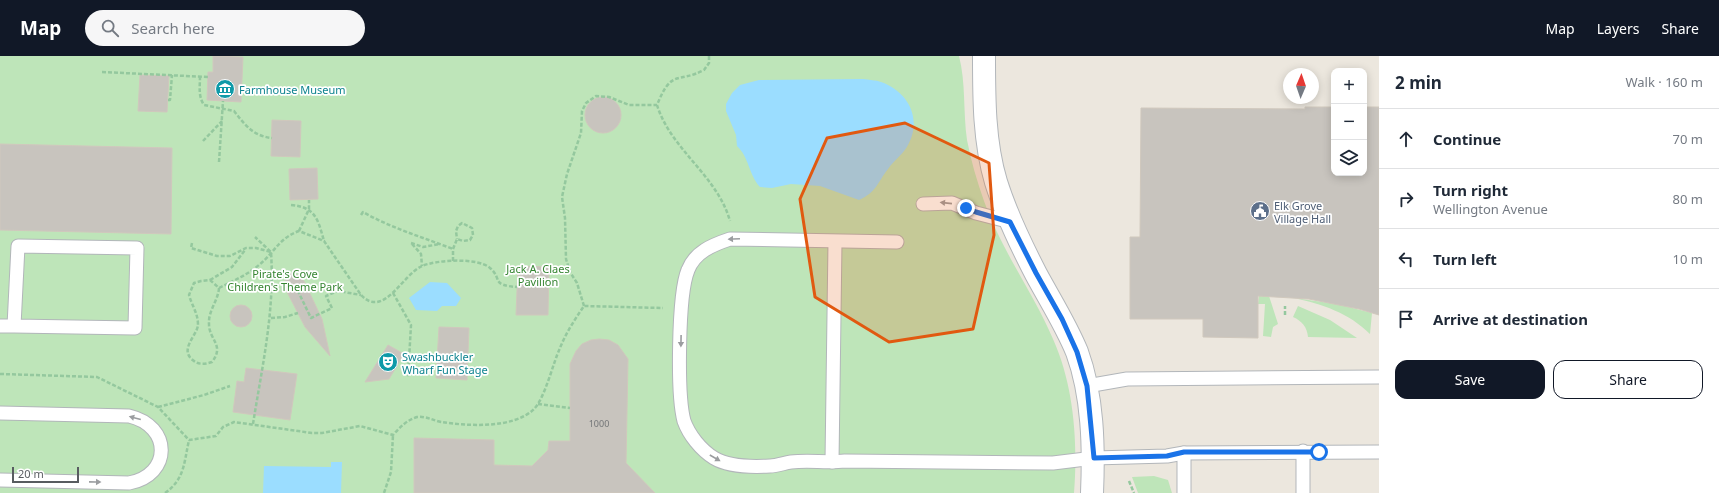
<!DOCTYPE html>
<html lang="en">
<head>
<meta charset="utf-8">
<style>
	:root { --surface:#fff; --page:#f6f6f7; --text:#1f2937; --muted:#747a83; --line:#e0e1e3; --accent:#111827 }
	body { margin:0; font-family:"Noto Sans",sans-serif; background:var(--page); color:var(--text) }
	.controls { position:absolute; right:12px; top:12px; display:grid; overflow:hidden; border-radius:8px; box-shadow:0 2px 10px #0003 }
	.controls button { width:36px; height:36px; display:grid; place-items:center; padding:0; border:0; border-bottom:1px solid var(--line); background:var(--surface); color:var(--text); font:20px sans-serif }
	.compass { position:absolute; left:1283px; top:12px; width:36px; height:36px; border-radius:50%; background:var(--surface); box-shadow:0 2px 10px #0003; rotate:2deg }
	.scale { position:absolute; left:12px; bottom:10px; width:67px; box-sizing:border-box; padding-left:4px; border:2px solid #585c60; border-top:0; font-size:11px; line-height:14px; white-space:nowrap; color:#585c60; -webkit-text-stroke:3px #fff; paint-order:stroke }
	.stop { position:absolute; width:12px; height:12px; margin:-9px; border:3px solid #1a73e8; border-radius:50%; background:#fff }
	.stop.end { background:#1a73e8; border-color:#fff; box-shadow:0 1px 4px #0008 }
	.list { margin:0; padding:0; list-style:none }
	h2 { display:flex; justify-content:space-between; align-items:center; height:52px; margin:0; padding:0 16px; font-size:17px }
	h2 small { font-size:13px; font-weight:400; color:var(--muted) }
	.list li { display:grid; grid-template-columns:26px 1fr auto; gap:12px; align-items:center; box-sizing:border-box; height:60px; padding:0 16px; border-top:1px solid var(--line) }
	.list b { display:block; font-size:15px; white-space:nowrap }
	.list p { margin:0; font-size:13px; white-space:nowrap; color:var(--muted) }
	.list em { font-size:13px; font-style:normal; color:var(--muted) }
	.actions { display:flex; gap:8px; padding:12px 16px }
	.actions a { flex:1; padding:9px 0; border:1px solid var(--accent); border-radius:12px; text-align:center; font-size:14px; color:var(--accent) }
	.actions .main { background:var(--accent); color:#fff }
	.icon { flex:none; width:22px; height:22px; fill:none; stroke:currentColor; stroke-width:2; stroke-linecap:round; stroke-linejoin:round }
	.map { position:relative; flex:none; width:1379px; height:437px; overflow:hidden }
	header { display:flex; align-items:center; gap:24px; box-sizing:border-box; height:56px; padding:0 20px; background:var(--accent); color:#fff }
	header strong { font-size:19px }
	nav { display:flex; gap:22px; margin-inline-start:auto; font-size:14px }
	.search { width:280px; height:36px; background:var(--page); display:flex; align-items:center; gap:10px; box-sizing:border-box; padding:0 14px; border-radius:22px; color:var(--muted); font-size:15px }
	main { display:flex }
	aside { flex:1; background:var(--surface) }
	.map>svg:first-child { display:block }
	.green { fill:#bee5b9 }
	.water { fill:#9bddff }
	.building { fill:#c8c4be; stroke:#d0c8bd }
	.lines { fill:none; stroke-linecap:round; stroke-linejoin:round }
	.service-casing { stroke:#b2b6ba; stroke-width:15 }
	.minor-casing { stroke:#b2b6ba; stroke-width:24 }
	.path { stroke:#94c89e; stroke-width:2.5; stroke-dasharray:4 2; stroke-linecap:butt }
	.service { stroke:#fff; stroke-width:13 }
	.minor { stroke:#fff; stroke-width:22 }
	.oneway { fill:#9b9da0 }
	.route { stroke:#1a73e8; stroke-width:5 }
	.marked { fill:#e15910; fill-opacity:0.2; stroke:#e15910; stroke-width:3; stroke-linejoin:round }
	.labels { text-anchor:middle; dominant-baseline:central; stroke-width:3.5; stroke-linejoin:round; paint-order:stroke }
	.number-label { font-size:9px; fill:#747678 }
	.culture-label { font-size:11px; fill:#0d838f; stroke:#fff; text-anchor:start }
	.service-label { font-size:11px; fill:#4e5e75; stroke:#fff; text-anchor:start }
	.park-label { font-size:11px; fill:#368532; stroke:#fff }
</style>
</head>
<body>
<header>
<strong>Map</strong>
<div class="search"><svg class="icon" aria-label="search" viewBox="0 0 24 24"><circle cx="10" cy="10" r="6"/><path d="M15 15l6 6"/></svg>Search here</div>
<nav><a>Map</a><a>Layers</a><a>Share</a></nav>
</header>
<main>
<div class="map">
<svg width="1379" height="437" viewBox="0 0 1379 437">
	<rect width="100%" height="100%" fill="#ece7de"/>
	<!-- green -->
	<g class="green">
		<path d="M0,0H959C966,27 963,56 967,84C971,105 977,125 984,145C1001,194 1033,236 1053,283C1074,330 1078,386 1074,437H0Z"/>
		<path d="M1259,240H1269L1278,268L1273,271L1271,281L1263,280L1265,248H1258Z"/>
		<path d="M1294,242L1337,248L1372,257L1370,278C1349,257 1322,248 1294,242Z"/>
		<path d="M1298,250L1330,264L1357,282L1308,281C1307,271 1302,265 1293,261Z"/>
		<path d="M1132,421L1154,420L1168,424L1172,437H1138Z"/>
	</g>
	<!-- water -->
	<g class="water">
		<path d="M863,23C869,24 876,24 881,26C907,35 922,61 909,87C904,98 894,104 888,113C877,127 877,136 859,144L820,130L791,128L772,132L760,131C749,119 749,101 737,90L736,79L726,55V48L732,37L740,29L759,24Z"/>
		<path d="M430,226L447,227L461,242L456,250H442L437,255L416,254L409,242Z"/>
		<path d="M331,406H342L341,437H263L264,410L331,411Z"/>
	</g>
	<!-- building -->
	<g class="building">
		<path d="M213,0L243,1L241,46L207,44L208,16H213Z"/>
		<path d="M140,19L169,20L167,56L138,55Z"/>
		<circle cx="603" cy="59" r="18"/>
		<path d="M1305,51H1334V117H1364V51H1379V259L1359,253L1309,243L1258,240V282L1203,281V263H1130V181H1140L1141,52L1305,53Z"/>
		<path d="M272,64L301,65L300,101L271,100Z"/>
		<path d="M0,88L172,92L171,178L0,174Z"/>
		<path d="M317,112L318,143L290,144L289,113Z"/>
		<path d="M518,210L549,211L548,259H516Z"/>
		<path d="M287,216L297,219L304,225L322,263L330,300L305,271L284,230Z"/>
		<circle cx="241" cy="260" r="11"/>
		<path d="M439,271L469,272L467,324L436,322Z"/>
		<path d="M599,283L609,284L618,289L628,303L626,407L655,437H414V382L494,384V409L532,410L548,394L549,385H570V308L576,295L582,288L591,284Z"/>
		<path d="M388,289L404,298L389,323L365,326Z"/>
		<path d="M246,312L297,318L290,364L233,356L237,325L244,326Z"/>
	</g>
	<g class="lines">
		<defs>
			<g id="service">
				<path d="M923,148L952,147L976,157L1011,166"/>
				<path d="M897,186L730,183C712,189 695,196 688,214C678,238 677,339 684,365C689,379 701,394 714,402C729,411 753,411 770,410C777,410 784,407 791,406C809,404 827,407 845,405L1053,407L1094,402L1167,400L1184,397L1379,396"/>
				<path d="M0,270H14L135,272L137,192L18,190L14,270"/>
				<path d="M1087,330L1127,323L1379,321"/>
				<path d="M0,357L129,360C172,370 172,419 129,427L0,424"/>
				<path d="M1184,397V437"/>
				<path d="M832,406L835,186"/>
				<path d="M1303,437V395"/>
			</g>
			<path id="minor" d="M984,0C984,42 984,86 996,126C1006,158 1021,189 1036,218C1050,244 1066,269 1077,296C1093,340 1094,391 1092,437"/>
		</defs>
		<!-- service casing -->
		<use href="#service" class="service-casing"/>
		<!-- minor casing -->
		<use href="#minor" class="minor-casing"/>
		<!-- path -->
		<g class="path">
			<path d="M709,0V7L704,14C677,28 672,12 657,49C671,94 717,119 730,165"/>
			<path d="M102,16L208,21"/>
			<path d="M200,20C200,31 198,40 204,49L234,55C245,69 253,80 272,82"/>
			<path d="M168,44H170L172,19"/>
			<path d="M203,85L222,65"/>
			<path d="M219,106L223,45"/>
			<path d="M291,149C316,151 318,164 324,185"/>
			<path d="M361,159L363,156C391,172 422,181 453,193"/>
			<path d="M299,175L309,153V144"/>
			<path d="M192,187L191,192L217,200H230L246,192H256L271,196"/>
			<path d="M411,187L423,191L440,188"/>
			<path d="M412,188L421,198L422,210"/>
			<path d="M453,205V193L457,183L463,185L470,184L473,179L472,172L462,167L458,170L456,175L457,183"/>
			<path d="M210,224L219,232C218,245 208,255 209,268C209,284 225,289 212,306C206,308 199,309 194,305C178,294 197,280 198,269C198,257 192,250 189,239L194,227L201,225Z"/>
			<path d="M210,224L232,211L245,194"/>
			<path d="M295,229L311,262L332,252L326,240L338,235L361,239"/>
			<path d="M219,232C233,225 247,219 259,209C275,196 279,182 299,175L324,185L361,239C384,263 402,219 422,210C436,204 478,201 490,212C503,223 490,229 517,231"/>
			<path d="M393,237L411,269L408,321"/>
			<path d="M584,250L577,227L570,216L566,203L565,162L562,141L567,118L581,77L582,55L586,47L596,40L609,41L629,49H657"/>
			<path d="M1285,259V250"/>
			<path d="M271,262L285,261L298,257"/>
			<path d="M0,318L97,321L158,351L189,384L216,380L223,371L234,366L312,377H322L360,370L393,379C400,371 407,364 417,361C426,360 432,364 441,366C467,370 514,373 534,353C545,342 553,307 560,292C566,277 575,263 584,250L663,252"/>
			<path d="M538,348L570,352"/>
			<path d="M158,351L204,339L230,330"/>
			<path d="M253,368C262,311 275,255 271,196L255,181"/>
			<path d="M1129,425L1134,437"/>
			<path d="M165,437C185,423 184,406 189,384"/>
			<path d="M384,437L391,416L393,379"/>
		</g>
		<!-- service -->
		<use href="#service" class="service"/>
		<!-- minor -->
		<use href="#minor" class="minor"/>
	</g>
	<!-- one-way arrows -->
	<defs><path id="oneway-solid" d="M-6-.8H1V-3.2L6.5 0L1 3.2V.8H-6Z"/></defs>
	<g class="oneway">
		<use href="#oneway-solid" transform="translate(946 147) rotate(-174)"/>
		<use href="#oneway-solid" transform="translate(734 183) rotate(178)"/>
		<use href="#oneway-solid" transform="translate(681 285) rotate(91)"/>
		<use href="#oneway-solid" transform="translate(135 362) rotate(-165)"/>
		<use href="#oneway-solid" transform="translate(715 402) rotate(30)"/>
		<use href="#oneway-solid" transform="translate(95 426) rotate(1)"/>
	</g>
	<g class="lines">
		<!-- route -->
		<path class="route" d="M966,152L976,156L1010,166L1036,217L1062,263L1077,296L1087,330L1094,402L1167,400L1184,396H1319"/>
	</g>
	<!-- marked area -->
	<path class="marked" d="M905,67L989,107L994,179L973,273L889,286L815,241L800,143L827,82Z"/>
	<!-- icons -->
	<defs>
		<symbol id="museum-disc" viewBox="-11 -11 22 22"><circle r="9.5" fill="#0f9aa8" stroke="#fff"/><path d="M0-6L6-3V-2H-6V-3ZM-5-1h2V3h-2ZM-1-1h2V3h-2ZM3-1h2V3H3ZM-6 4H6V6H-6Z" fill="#fff"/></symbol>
		<symbol id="civic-disc" viewBox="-11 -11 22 22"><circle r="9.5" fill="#5c6f8a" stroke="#fff"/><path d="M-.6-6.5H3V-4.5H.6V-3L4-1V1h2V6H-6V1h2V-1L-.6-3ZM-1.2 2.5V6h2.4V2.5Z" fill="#fff"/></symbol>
		<symbol id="theatre-disc" viewBox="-11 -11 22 22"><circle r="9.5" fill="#0f9aa8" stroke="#fff"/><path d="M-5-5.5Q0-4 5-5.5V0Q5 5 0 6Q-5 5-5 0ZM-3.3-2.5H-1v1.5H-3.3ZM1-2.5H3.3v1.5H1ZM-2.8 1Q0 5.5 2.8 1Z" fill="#fff"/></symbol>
	</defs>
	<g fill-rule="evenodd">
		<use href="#museum-disc" x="214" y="22" width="22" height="22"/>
		<use href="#civic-disc" x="1249" y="144" width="22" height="22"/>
		<use href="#theatre-disc" x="377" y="295" width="22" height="22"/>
	</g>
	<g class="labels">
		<!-- number labels -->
		<g class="number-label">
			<text x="599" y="367">1000</text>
		</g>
		<!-- culture labels -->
		<g class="culture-label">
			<text x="239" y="33">Farmhouse Museum</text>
			<text x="402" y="300">Swashbuckler<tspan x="402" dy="13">Wharf Fun Stage</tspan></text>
		</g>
		<!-- service labels -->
		<g class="service-label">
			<text x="1274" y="149">Elk Grove<tspan x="1274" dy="13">Village Hall</tspan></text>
		</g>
		<!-- park labels -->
		<g class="park-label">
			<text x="538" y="212">Jack A. Claes<tspan x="538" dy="13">Pavilion</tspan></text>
			<text x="285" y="217">Pirate's Cove<tspan x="285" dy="13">Children's Theme Park</tspan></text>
		</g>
	</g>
</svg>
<div class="controls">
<button>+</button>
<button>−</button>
<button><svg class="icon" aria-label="layers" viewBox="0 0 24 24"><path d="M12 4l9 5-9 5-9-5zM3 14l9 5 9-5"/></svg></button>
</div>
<svg class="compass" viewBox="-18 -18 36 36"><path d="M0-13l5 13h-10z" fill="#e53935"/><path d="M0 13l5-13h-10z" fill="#747a83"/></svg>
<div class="scale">20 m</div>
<div class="stop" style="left:1319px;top:396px"></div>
<div class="stop end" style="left:966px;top:152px"></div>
</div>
<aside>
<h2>2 min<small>Walk · 160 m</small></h2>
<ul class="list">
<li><svg class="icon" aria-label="ahead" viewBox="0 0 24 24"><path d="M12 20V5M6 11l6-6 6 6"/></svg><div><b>Continue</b></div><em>70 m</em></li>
<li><svg class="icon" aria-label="right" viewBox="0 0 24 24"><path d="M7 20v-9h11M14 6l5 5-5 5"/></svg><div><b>Turn right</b><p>Wellington Avenue</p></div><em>80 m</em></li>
<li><svg class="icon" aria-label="left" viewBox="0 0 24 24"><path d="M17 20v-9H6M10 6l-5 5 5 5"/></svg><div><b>Turn left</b></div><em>10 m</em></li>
<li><svg class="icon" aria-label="arrive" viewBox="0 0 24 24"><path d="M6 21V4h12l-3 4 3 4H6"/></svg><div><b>Arrive at destination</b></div></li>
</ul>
<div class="actions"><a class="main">Save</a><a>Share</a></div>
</aside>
</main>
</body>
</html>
